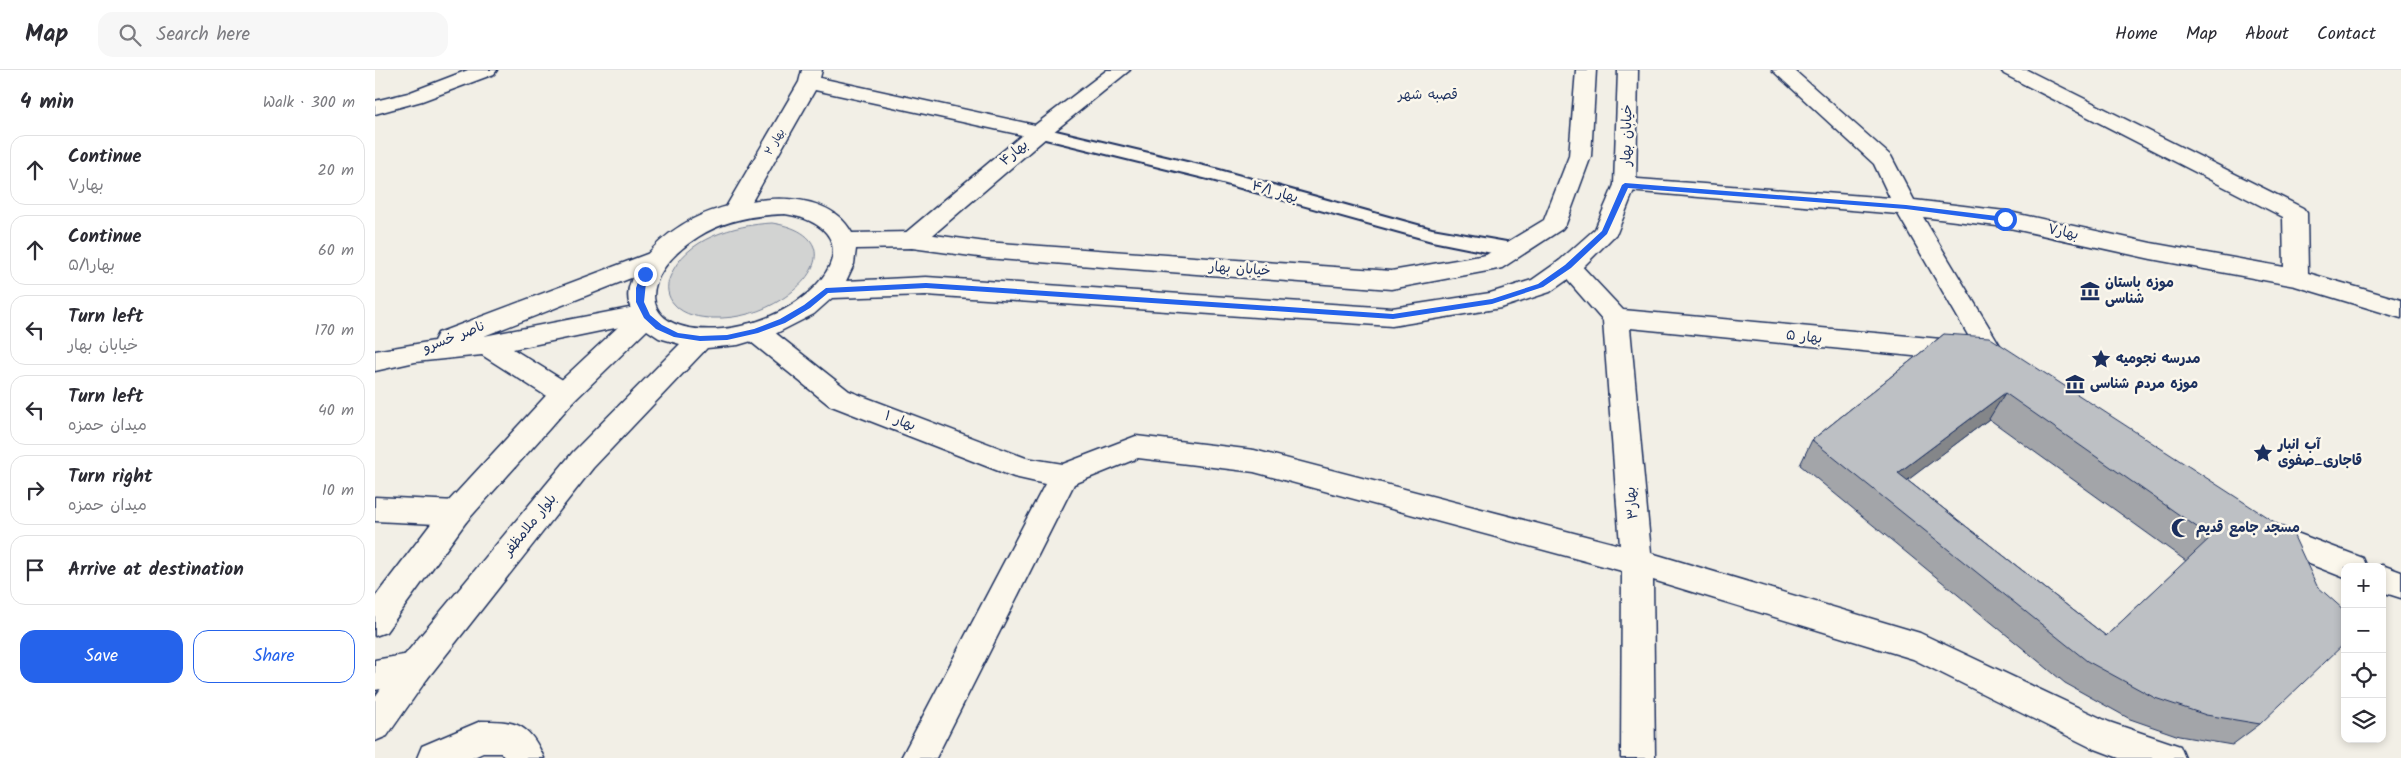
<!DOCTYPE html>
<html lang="en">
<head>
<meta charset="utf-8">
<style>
	:root { --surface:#fff; --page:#f7f7f7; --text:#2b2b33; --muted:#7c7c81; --line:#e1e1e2; --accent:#2563eb }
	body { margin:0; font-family:Kalam,"Playpen Sans Arabic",sans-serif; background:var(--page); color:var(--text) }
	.controls { position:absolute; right:15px; bottom:15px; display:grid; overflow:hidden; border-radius:10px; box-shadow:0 2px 8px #0003 }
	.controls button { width:45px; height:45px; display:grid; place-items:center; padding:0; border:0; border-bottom:1px solid var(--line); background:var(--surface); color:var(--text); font:25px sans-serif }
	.stop { position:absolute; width:15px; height:15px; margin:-11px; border:4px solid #2563eb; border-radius:50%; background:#fff }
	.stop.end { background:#2563eb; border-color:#fff; box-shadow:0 1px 5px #0008 }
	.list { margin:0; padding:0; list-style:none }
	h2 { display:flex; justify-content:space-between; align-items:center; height:65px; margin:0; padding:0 20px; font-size:21px }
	h2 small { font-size:16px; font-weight:400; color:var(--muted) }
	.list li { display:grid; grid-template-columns:32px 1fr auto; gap:15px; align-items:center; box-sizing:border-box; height:70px; margin:0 10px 10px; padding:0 10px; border:1px solid var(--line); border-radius:15px }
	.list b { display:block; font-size:19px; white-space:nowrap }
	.list p { margin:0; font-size:16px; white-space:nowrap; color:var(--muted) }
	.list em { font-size:16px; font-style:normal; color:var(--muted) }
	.actions { display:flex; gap:10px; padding:15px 20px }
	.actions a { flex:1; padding:11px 0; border:1px solid var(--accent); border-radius:15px; text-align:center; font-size:18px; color:var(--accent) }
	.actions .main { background:var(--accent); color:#fff }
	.icon { flex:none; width:28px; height:28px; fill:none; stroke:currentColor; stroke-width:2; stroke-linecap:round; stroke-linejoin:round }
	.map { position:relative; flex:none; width:2026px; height:688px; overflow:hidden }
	header { display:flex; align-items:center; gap:30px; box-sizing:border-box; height:70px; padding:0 25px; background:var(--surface); border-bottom:1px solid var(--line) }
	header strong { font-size:24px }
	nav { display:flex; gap:28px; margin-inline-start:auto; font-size:18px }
	.search { width:350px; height:45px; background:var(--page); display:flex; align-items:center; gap:12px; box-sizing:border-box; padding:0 18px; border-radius:15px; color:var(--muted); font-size:19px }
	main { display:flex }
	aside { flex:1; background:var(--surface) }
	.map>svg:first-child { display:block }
	.green { fill:#d2d3d2; stroke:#768198 }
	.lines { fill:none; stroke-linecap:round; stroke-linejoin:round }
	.lane-casing { stroke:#1b2f5e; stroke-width:4 }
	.street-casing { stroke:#1b2f5e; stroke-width:3 }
	.secondary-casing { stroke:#1b2f5e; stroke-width:3 }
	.primary-casing { stroke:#1b2f5e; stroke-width:3 }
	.lane { fill:#fbf7ec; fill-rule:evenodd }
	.street { fill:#fbf7ec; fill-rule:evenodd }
	.secondary { fill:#fbf7ec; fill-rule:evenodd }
	.primary { fill:#fbf7ec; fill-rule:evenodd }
	.wall { fill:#a3a5a9; stroke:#1b2f5e; fill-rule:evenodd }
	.shaded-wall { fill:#848689; stroke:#1b2f5e }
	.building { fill:#bdc0c4; stroke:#1b2f5e; fill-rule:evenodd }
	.route { fill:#2563eb }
	.labels { text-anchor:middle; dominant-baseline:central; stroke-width:5; stroke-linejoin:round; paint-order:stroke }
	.far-street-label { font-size:11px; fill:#1b2f5e; stroke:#fbf7ec }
	.far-quarter-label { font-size:14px; fill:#1b2f5e; stroke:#fbf7ec }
	.street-label { font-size:14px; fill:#1b2f5e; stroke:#fbf7ec }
	.poi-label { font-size:14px; font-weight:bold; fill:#1b2f5e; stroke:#fbf7ec; text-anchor:start }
</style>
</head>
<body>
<header>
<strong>Map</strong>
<div class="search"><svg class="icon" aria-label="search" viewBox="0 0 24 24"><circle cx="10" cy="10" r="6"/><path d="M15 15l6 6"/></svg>Search here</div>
<nav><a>Home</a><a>Map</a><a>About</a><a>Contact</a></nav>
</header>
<main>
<aside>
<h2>4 min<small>Walk · 300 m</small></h2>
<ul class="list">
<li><svg class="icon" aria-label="ahead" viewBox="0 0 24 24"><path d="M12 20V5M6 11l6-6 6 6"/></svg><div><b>Continue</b><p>بهار۷</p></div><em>20 m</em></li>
<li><svg class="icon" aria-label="ahead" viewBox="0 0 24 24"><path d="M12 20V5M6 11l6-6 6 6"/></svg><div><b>Continue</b><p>بهار۵/۱</p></div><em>60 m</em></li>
<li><svg class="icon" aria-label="left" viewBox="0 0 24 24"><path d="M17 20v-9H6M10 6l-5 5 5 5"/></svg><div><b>Turn left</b><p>خیابان بهار</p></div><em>170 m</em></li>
<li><svg class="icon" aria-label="left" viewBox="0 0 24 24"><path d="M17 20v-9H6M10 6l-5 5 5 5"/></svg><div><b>Turn left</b><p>میدان حمزه</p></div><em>40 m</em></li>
<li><svg class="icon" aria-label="right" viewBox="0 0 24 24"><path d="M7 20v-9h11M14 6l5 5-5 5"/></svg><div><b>Turn right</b><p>میدان حمزه</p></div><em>10 m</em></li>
<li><svg class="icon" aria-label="arrive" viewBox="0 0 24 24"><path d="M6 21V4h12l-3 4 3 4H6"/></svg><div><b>Arrive at destination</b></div></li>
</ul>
<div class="actions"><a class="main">Save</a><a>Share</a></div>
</aside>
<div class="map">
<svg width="2026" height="688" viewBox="0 0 2026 688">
	<rect width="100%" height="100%" fill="#f2efe6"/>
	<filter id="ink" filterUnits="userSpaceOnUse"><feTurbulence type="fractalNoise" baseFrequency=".02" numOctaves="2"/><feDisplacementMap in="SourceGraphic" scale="10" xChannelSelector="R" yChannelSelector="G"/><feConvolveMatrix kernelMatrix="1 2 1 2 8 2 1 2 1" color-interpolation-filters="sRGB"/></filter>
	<g filter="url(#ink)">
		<!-- green -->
		<path class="green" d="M397,153C456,162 450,201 407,229C387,242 362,249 338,248C325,248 309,245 300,235C292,227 291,216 295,207C310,168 360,155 397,153Z"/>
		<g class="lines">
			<defs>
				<path id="lane" d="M664,57L837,98L1057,159L1137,173L1144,175L1147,180L1144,185L1137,187L1057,171L833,109L658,66L655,62L658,58Z"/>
				<g id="street">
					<path d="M93,0H122L119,4L47,31L0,44V31L33,23Z"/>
					<path d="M427,0H447L445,8L660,55L732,0H755L672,67L545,176L537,178L529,176L525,170L529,164L647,65L440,20L368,147L360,150L352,147L348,142L424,12Z"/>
					<path d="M1397,0H1419L1516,86L1539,130L1630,141L1776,173L1909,197L1908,147L1629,4L1626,0H1652L1928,138L1932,143L1933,203L2026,230V248L1920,216L1776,189L1630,157L1548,147L1626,277L1639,286L1643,293L1639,300C1626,304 1619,299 1608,291L1523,144L1242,120L1239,115L1242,110L1250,108L1515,128L1499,94Z"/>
					<path d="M1193,189L1202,191L1248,240L1588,271L1597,274L1601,281L1597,288L1588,291L1255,258L1276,483L1545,563L1734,652L1805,676L1810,688H1744L1715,677L1538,589L1278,510L1280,688H1246L1247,501L879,402L763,388L699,414L561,688H526L670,414L639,407L454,335L371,268L367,261L371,254L380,252L389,254L474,321L651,388L688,394L761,366L879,380L1245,475L1228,251L1181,197L1184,191Z"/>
					<path d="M0,427L81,431L91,434L96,443L91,452L81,455L0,451Z"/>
					<path d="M1890,451L1988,488L1992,497H1970V508L1879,472L1875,463L1879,454Z"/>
					<path d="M2007,495L2026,502V528L2007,522V497H2001Z"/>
					<path d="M40,583L52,587L56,598L52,609L40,613L0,620V590Z"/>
					<path d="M106,651C141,651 154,653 169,688H130L126,683H108L97,688H42L47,676Z"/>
				</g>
				<path id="secondary" d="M1201,0H1221L1216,86L1191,154L1187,159L1127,198L1118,200L1016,219L611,188L537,178L481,179L479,194L471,211L551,207L1017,238L1115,223L1157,210L1184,191L1220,159L1239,115L1243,0H1263L1261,115L1242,163L1202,203L1175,222L1126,238L1017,256L551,225L457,228L439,244L400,264L363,275L332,278L218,398L52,609L12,666L0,671V627L28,587L198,382L305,274L284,268L272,260L199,331L91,452L11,562L0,566V527L71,434L179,317L258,243C249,228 254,211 263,197C275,179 289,166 307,155C349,129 448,109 477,163L537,162L611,172L1016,201L1111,185L1169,150L1194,86ZM410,144C463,152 474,187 433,223C410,243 377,256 347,259C262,266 260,207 323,167C349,150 380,145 410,144Z"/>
				<path id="primary" d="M280,181L289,183L292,189L289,195L109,266L270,235L279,238L283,244L279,250L138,279L199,317L203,324L199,331L189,334L179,331L107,285L40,292L0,301V281L59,271L63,263Z"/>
			</defs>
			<!-- lane casing -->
			<use href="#lane" class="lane-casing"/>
			<!-- street casing -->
			<use href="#street" class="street-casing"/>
			<!-- secondary casing -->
			<use href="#secondary" class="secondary-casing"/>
			<!-- primary casing -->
			<use href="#primary" class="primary-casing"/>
			<!-- lane -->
			<use href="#lane" class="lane"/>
			<!-- street -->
			<use href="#street" class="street"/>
			<!-- secondary -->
			<use href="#secondary" class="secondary"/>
			<!-- primary -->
			<use href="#primary" class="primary"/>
		</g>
		<!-- wall -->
		<path class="wall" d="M1569,264L1918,464L1885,654L1857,675L1804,666L1755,649L1690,613L1425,395L1437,370ZM1614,349L1811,491L1731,566L1532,410Z"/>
		<!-- shaded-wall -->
		<path class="shaded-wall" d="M1630,323L1614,349L1509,428L1523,403Z"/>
		<!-- building -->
		<path class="building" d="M1569,264L1614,267L1918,464L1942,516L1970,541V573L1885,654L1831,645L1780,628L1712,591L1437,370ZM1630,323L1836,467L1731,566L1523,403Z"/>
	</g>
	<!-- route -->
	<path class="route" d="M1250,113L1531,135L1630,147L1634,149L1630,152L1531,139L1253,118L1232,164L1196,198L1168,217L1117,234L1018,249L551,218L453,223L435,238L410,253L383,263L352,270L325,271L299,267L281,259L269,248L261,232V218L266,204L272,203L269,232L275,245L287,255L303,263L325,266L352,265L379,259L405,249L429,235L451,218L551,213L1018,244L1117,229L1163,214L1190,195L1227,161L1247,115Z"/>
	<!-- icons -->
	<defs>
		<symbol id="museum-bare" viewBox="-9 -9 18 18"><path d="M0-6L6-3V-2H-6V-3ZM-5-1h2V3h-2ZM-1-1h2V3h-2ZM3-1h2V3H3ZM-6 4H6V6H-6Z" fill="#1b2f5e" stroke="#fbf7ec" stroke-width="2.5" paint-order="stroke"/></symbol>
		<symbol id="sight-bare" viewBox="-9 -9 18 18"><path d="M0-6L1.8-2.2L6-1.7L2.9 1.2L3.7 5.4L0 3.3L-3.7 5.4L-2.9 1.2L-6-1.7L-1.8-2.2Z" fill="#1b2f5e" stroke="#fbf7ec" stroke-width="2.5" paint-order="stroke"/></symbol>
		<symbol id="mosque-bare" viewBox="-9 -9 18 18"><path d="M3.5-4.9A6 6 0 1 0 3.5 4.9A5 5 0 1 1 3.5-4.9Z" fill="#1b2f5e" stroke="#fbf7ec" stroke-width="2.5" paint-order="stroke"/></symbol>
	</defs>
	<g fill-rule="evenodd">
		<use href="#museum-bare" x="1701" y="207" width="28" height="28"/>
		<use href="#sight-bare" x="1712" y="275" width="28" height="28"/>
		<use href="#museum-bare" x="1686" y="300" width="28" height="28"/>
		<use href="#sight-bare" x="1874" y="369" width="28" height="28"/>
		<use href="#mosque-bare" x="1792" y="444" width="28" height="28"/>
	</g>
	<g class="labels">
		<!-- far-street labels -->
		<g class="far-street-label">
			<text transform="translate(400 72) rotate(-60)">بهار ۲</text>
		</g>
		<!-- far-quarter labels -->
		<g class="far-quarter-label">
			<text x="1053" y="25">قصبه شهر</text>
		</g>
		<!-- street labels -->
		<g class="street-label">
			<text transform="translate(1252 65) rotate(-89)">خیابان بهار</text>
			<text transform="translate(639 83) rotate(-40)">بهار۴</text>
			<text transform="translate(900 122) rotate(16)">بهار ۴/۱</text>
			<text transform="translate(1688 162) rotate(12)">بهار۷</text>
			<text transform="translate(865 199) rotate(4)">خیابان بهار</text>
			<text transform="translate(79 267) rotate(-21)">ناصر خسرو</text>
			<text transform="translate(1429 267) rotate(6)">بهار ۵</text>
			<text transform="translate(525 351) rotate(21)">بهار ۱</text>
			<text transform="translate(1257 433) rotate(-95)">بهار۳</text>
			<text transform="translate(155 455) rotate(-51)">بلوار ملامظفر</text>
		</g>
		<!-- poi labels -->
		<g class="poi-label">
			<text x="1730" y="213">موزه باستان<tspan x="1730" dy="16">شناسی</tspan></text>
			<text x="1741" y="289">مدرسه نجومیه</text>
			<text x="1715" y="314">موزه مردم شناسی</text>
			<text x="1903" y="375">آب انبار<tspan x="1903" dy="16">قاجاری_صفوی</tspan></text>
			<text x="1821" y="458">مسجد جامع قدیم</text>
		</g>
	</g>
</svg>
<div class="controls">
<button>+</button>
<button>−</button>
<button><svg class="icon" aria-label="locate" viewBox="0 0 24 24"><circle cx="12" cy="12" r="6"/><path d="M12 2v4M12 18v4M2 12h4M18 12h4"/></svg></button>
<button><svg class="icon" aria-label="layers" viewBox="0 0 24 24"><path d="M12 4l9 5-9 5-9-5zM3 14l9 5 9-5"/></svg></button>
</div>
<div class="stop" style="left:1630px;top:149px"></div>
<div class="stop end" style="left:270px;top:204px"></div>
</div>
</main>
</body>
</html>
